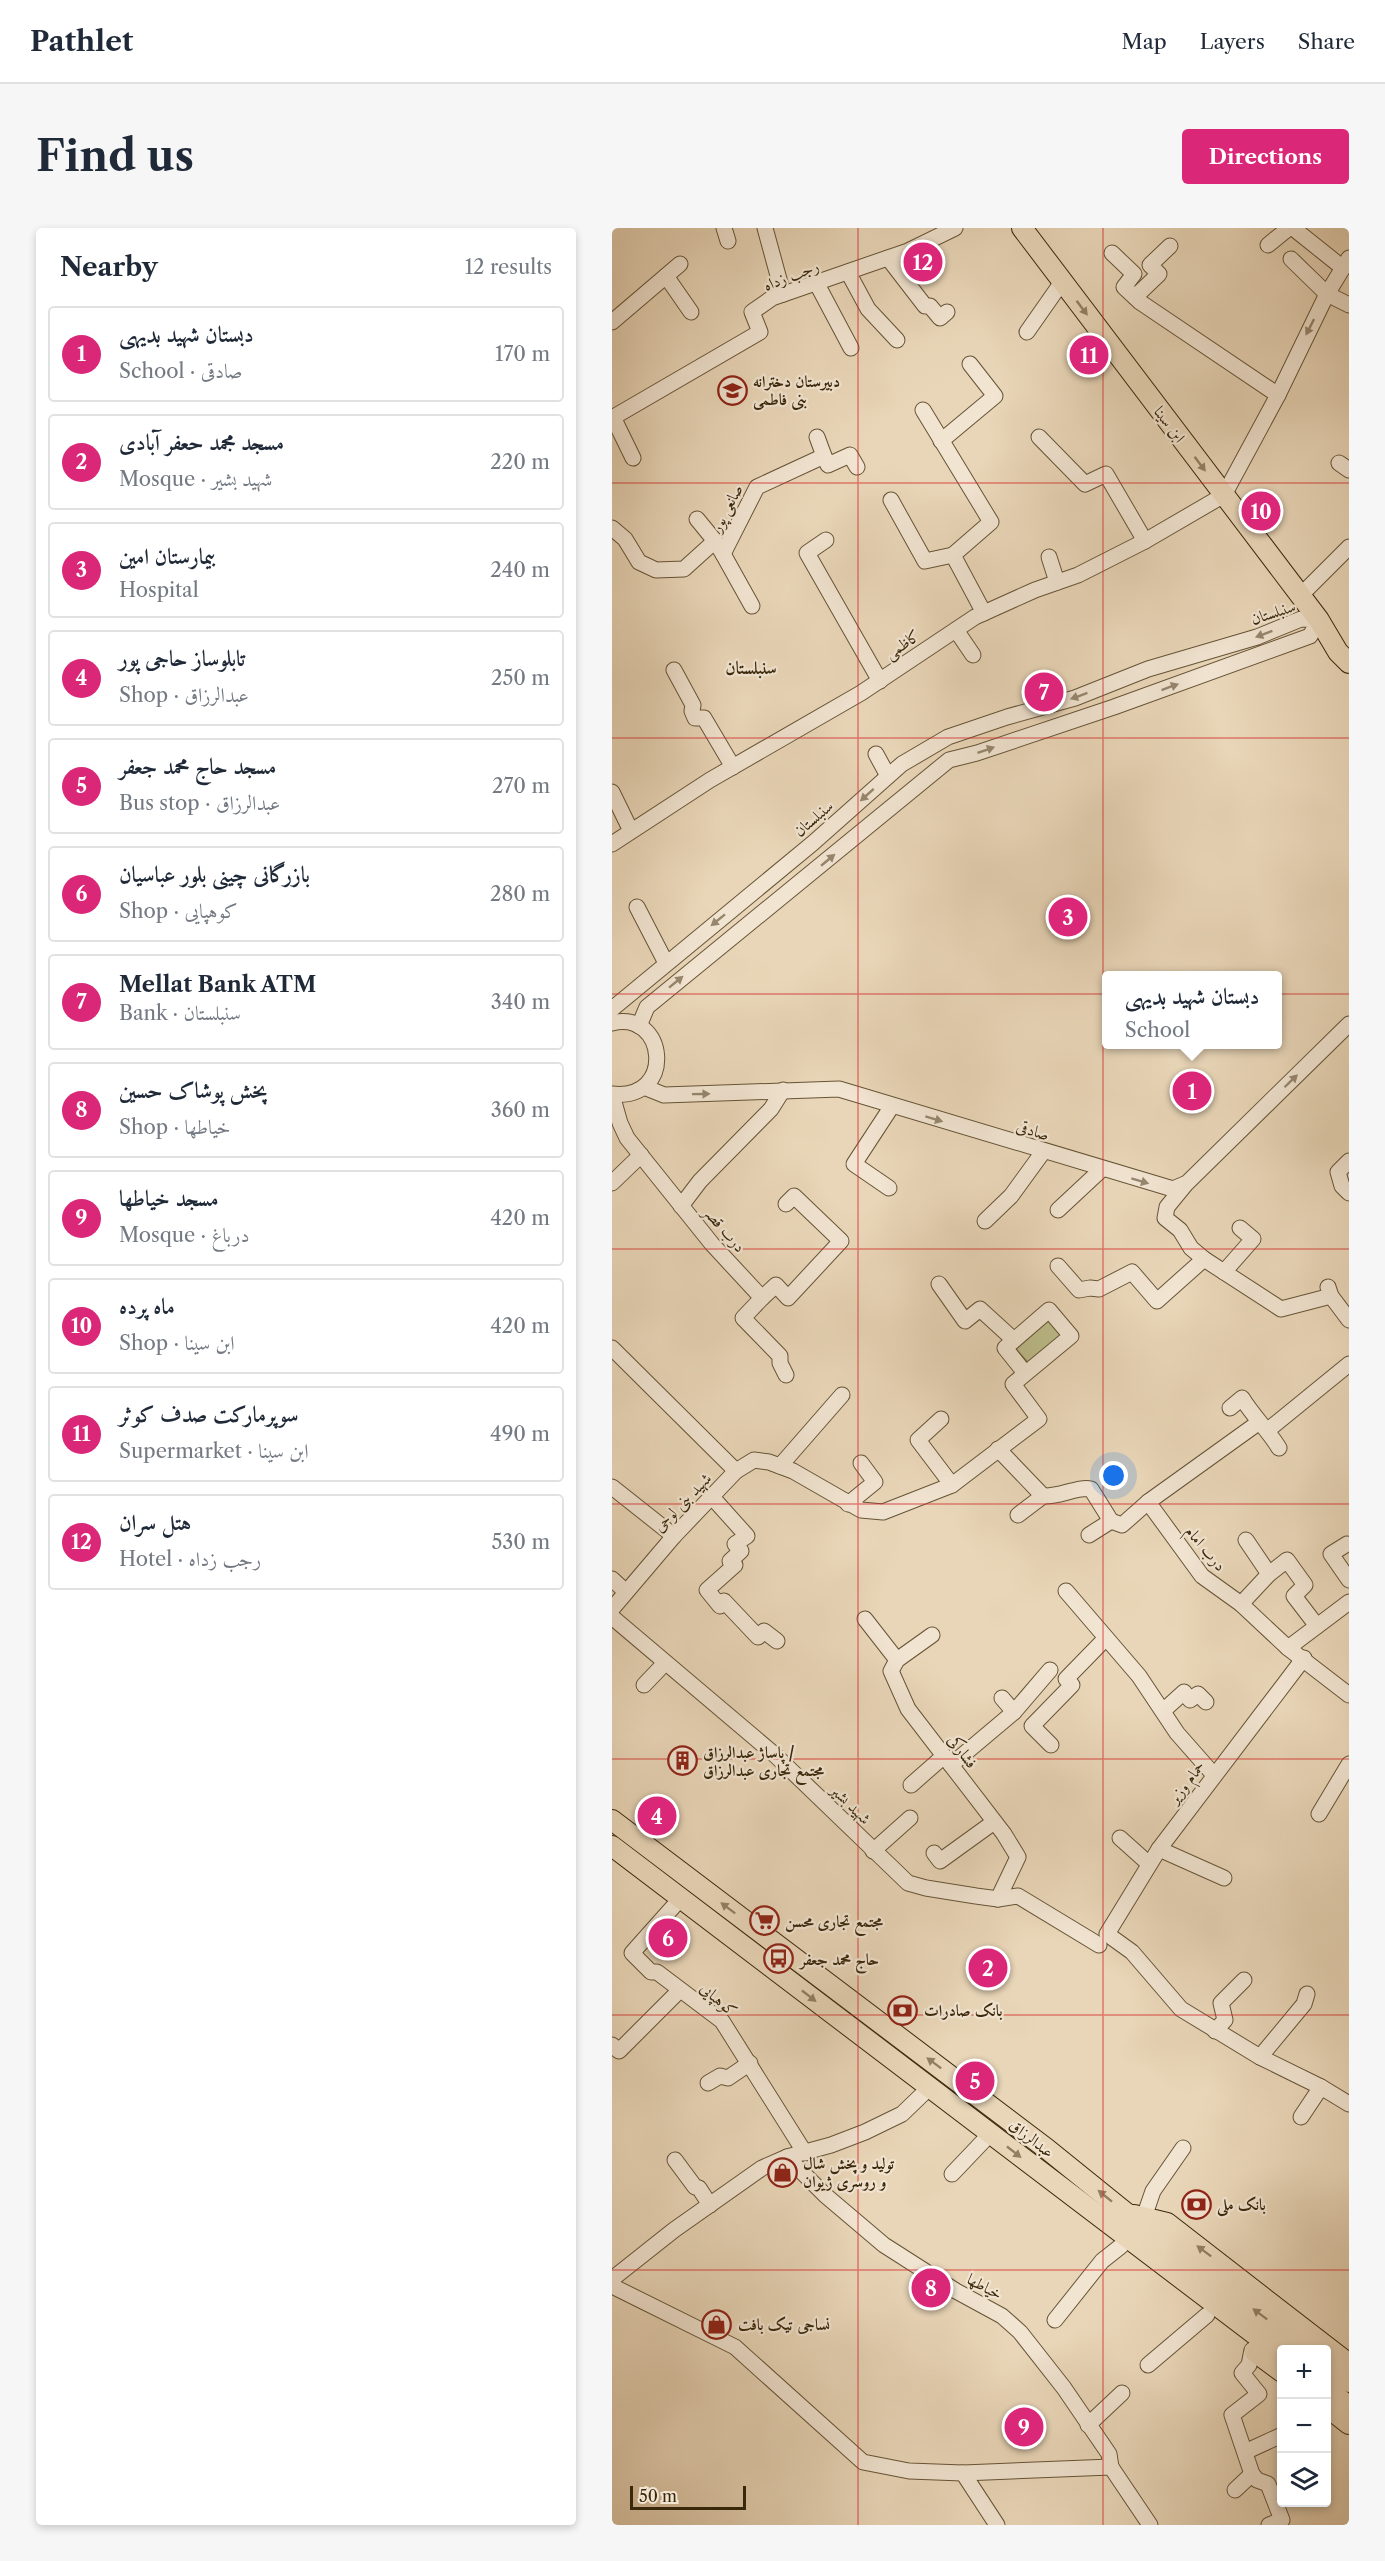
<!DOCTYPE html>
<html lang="en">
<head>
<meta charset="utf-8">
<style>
	:root { --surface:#fff; --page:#f6f6f7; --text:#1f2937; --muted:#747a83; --line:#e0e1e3; --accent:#db2777 }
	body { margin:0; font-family:"Libre Caslon Text",Amiri,serif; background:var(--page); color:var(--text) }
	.controls { position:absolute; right:18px; bottom:18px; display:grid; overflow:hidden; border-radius:6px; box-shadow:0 3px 9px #0003 }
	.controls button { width:54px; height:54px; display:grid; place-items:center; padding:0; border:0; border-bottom:2px solid var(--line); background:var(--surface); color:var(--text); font:30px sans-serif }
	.scale { position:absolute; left:18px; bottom:15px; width:116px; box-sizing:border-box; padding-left:6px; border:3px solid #3a280b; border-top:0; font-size:16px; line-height:21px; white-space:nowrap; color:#3a280b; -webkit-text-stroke:4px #f1e4d1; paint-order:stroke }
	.you { position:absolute; left:502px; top:1248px; width:21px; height:21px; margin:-15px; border:4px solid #fff; border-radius:50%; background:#1a73e8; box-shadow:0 0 0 9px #1a73e833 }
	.badge { display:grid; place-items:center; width:39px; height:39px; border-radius:50%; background:var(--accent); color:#fff; font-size:20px; font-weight:700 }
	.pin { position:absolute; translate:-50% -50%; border:3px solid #fff; box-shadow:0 2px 6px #0006 }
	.popup { position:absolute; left:490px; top:743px; width:180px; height:78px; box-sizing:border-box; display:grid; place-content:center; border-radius:6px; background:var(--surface); filter:drop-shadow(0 2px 4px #0005); font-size:20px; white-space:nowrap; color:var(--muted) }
	.popup b { font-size:22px; color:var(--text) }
	.popup::after { content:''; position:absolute; left:50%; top:100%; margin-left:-12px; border:12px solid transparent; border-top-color:var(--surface) }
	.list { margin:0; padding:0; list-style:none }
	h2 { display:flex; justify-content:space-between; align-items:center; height:78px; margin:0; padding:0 24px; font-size:26px }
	h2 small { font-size:20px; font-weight:400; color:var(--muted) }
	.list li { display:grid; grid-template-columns:39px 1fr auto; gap:18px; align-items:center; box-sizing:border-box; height:96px; margin:0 12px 12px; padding:0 12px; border:2px solid var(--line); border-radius:6px }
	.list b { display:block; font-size:22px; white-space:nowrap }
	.list p { margin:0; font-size:20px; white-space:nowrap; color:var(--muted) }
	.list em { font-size:20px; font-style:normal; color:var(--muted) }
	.icon { flex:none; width:33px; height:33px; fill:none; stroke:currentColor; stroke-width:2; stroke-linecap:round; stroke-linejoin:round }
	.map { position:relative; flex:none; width:737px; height:2297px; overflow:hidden; border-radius:6px }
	header { display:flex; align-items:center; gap:36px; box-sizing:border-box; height:84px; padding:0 30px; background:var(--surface); border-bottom:2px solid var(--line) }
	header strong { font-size:28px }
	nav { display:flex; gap:33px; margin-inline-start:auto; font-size:21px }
	.intro { display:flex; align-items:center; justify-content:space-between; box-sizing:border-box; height:144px; padding:0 36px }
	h1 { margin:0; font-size:42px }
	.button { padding:15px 27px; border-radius:6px; background:var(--accent); color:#fff; font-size:21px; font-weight:700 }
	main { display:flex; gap:36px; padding:0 36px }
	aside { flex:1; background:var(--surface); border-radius:6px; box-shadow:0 3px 9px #0003 }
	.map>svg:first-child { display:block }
	.green { fill:#bcbc8a; stroke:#7b724a; stroke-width:1.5 }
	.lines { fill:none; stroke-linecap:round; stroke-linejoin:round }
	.minor-casing { stroke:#665436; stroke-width:17 }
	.major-casing { stroke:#3a280b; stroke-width:22 }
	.minor { stroke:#f1e4d1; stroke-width:15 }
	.major { stroke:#e9d6b8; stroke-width:20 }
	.oneway { fill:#927f62 }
	.oneway2 { fill:#96866e }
	.grid { fill:none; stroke:#d62828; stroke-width:1.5; stroke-opacity:0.55 }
	.labels { text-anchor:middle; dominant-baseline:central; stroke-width:4.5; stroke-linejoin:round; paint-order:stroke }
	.street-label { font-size:16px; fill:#3a280b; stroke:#f1e4d1 }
	.poi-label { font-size:16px; font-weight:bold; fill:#3a280b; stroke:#f1e4d1; text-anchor:start }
	.neighbourhood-label { font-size:18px; font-weight:bold; fill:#3a280b; stroke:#f1e4d1 }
</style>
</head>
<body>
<header>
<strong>Pathlet</strong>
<nav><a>Map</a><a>Layers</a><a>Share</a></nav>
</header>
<div class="intro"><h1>Find us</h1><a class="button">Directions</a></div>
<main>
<aside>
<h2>Nearby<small>12 results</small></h2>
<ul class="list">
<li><span class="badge">1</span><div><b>دبستان شهید بدیهی</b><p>School · صادقی</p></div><em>170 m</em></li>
<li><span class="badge">2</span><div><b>مسجد مجمد حعفر آبادی</b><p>Mosque · شهید بشیر</p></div><em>220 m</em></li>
<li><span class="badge">3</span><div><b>بیمارستان امین</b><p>Hospital</p></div><em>240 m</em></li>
<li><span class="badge">4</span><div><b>تابلوساز حاجی پور</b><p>Shop · عبدالرزاق</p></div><em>250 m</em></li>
<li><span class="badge">5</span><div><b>مسجد حاج محمد جعفر</b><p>Bus stop · عبدالرزاق</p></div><em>270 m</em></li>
<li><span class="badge">6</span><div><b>بازرگانی چینی بلور عباسیان</b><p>Shop · کوهپایی</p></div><em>280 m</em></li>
<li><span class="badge">7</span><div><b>Mellat Bank ATM</b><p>Bank · سنبلستان</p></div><em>340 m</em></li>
<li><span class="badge">8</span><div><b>پخش پوشاک حسین</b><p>Shop · خیاطها</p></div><em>360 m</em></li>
<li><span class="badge">9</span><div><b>مسجد خیاطها</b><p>Mosque · درباغ</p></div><em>420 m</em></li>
<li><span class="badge">10</span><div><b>ماه پرده</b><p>Shop · ابن سینا</p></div><em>420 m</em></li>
<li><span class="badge">11</span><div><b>سوپرمارکت صدف کوثر</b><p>Supermarket · ابن سینا</p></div><em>490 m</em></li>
<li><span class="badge">12</span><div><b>هتل سران</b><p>Hotel · رجب زداه</p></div><em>530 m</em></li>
</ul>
</aside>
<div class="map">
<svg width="737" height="2297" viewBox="0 0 737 2297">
	<rect width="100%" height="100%" fill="#e9d6b8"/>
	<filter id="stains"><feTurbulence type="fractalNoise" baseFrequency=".00333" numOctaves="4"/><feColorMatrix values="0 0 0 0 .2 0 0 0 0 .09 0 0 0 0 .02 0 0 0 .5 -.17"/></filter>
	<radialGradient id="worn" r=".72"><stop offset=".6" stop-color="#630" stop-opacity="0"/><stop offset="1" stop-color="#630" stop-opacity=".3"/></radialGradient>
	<!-- green -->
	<path class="green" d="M437,1092L451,1108L417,1136L404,1121Z"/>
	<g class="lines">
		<defs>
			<g id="minor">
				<path d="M112,0L116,13"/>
				<path d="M153,0L171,66"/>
				<path d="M681,0L731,40"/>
				<path d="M656,17L677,0"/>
				<path d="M500,25L522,46L512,59L528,74L666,167"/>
				<path d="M276,30L313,78H318L328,90L335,84"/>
				<path d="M679,31L715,66L737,77"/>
				<path d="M236,44L256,81L285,112"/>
				<path d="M54,48L79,84"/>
				<path d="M205,56L239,120"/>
				<path d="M523,69L547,46L538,37L558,18"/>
				<path d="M0,94L68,36"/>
				<path d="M415,104L450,54"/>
				<path d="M311,182L379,294L341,327L372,385"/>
				<path d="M1,189L21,230"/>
				<path d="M0,190L148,104L140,84L160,70L296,23L343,0"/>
				<path d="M205,209L212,228"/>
				<path d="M427,209L473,256L494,246L533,313"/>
				<path d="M329,213L383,168L358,136"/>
				<path d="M727,235L737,242"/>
				<path d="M279,272L313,333L341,327"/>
				<path d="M85,291L103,313"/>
				<path d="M0,300L13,311L27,334L44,342L72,341L103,313L111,326L145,259L212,228L216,237L238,227L245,239"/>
				<path d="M214,312L195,325L268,453"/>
				<path d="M111,326L140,378"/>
				<path d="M437,329L445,354"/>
				<path d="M688,368L737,319"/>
				<path d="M344,402L361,427"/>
				<path d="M62,442L81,477L80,483L83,490H92L121,539"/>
				<path d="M264,526L276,548"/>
				<path d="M0,564L19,603"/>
				<path d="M0,616L98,552L249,465L363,389L423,362L466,347L533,313L612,267L666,167L715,66L737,30"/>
				<path d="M25,679L54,735"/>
				<path d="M0,781L201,615L290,536L336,509L395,489L463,470L536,441L645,409L689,391L707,392L698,408L502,479L365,525L337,532L35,779L27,798"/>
				<path d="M0,795C54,781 65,873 0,866"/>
				<path d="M32,859L52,867L227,861L561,961L575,955L737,796"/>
				<path d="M0,867L8,895L15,910L100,1016L150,1070L131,1090L168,1128V1135L174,1147"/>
				<path d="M737,933L726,944L730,958L737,965"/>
				<path d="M0,955L29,927"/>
				<path d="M573,957L555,979L553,990L568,1002L579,1020L592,1031L669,1081L719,1068"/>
				<path d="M277,960L242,936L280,878"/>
				<path d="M69,978L88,953L159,881L171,862"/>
				<path d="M446,982L490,941"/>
				<path d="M373,993L399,968L431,924"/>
				<path d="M446,1038L467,1062L478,1060L487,1061L520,1044L545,1073L592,1031"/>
				<path d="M612,1044L641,1011L628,1000"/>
				<path d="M327,1056L353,1093L368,1081L402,1112"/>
				<path d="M716,1059L719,1068L737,1092"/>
				<path d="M150,1070L164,1057L176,1070L229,1013L182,968L174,976"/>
				<path d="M0,1120L124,1243"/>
				<path d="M618,1180L630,1170C641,1188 656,1202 667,1220"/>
				<path d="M329,1191L306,1212L340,1257"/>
				<path d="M656,1202L737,1136"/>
				<path d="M386,1221L431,1268C448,1269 466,1258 479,1261L499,1293L510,1297L536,1274L646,1195"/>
				<path d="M168,1238L230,1167"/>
				<path d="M0,1259L62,1308"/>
				<path d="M100,1269L135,1308L123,1316L129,1323L118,1333L123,1337L95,1362L108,1378L112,1373L146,1409L152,1403L165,1413"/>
				<path d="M536,1274L590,1348L629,1376L676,1420L737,1467"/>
				<path d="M236,1276L263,1254L249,1235"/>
				<path d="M406,1287L431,1268"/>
				<path d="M477,1307L499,1293"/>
				<path d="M634,1312L657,1346"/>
				<path d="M735,1316L719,1326L737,1352"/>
				<path d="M0,1351L14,1364"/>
				<path d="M454,1363L527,1448L565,1505L602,1547"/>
				<path d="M629,1376L657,1346L675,1332L693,1357L682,1368L705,1398"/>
				<path d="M0,1381L62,1308L124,1243L142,1232L157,1234L181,1243L249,1282L271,1284L340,1257L427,1191L401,1156L459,1108L437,1082L393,1120L413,1145"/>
				<path d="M0,1389L163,1527L296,1655L314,1660L364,1668L386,1671L406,1668L487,1717"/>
				<path d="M253,1391L285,1432"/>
				<path d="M320,1407L285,1432L279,1443L296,1481L392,1606L406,1629L386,1671"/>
				<path d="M676,1420L737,1374"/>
				<path d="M692,1430L547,1621L495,1706L520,1724L569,1781L648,1829L709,1859L737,1876"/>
				<path d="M32,1457L53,1435"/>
				<path d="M390,1470L402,1484"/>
				<path d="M551,1483L572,1464L578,1472L586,1466L594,1474"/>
				<path d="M439,1517L420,1498L460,1457L454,1451L493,1411"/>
				<path d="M339,1537L402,1484L438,1442"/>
				<path d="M299,1557L332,1528"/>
				<path d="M707,1586L737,1536"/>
				<path d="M508,1610L537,1636"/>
				<path d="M547,1621L612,1650"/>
				<path d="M261,1623L298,1590"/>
				<path d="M322,1625L328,1633L382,1594"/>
				<path d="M69,1670L20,1725L39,1744H45L110,1793L193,1925"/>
				<path d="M603,1803L613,1792L609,1775L632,1752"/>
				<path d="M0,1817L7,1823L68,1762"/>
				<path d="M648,1829L692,1776L695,1766"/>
				<path d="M96,1855L108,1848L116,1850L138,1835"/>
				<path d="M689,1889L709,1859"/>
				<path d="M175,1929L213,1967L272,2017L344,2063L390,2088L408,2104L452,2160L497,2226L499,2239"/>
				<path d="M63,1932L83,1959L87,1960L98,1977"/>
				<path d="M340,1946L379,1905"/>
				<path d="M532,1989L541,1963L571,1920"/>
				<path d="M0,2051L62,2002L150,1940L175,1929L219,1917L253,1904L290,1886L317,1860"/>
				<path d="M0,2058L123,2119L251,2234L297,2243L351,2245L499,2239L538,2297"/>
				<path d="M443,2092L490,2033L509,2018"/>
				<path d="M640,2122L637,2137L630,2145L647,2166L620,2187L640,2246L645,2252L656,2256L670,2292L657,2297"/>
				<path d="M536,2137L595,2087"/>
				<path d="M476,2197L510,2165"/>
				<path d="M633,2224L670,2207"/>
				<path d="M351,2245L385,2297"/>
				<path d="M623,2262L640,2246"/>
			</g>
			<g id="major">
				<path d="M410,0L707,392L726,424L737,435"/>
				<path d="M0,1592L435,1921L513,1984L694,2122"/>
				<path d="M0,1618L670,2127"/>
				<path d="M522,1987L555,1995L737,2136"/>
				<path d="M643,2124L670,2144"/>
				<path d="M714,2137L737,2154"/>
				<path d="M714,2161L737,2178"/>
				<path d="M714,2178L737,2196"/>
			</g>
		</defs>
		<!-- minor casing -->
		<use href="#minor" class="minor-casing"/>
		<!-- major casing -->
		<use href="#major" class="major-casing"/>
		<!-- minor -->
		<use href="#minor" class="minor"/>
		<!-- major -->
		<use href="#major" class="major"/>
	</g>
	<!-- one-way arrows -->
	<defs><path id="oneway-solid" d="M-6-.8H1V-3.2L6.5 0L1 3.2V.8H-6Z" transform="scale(1.5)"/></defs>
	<g class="oneway">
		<use href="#oneway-solid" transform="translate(470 80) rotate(53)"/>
		<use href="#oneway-solid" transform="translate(588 236) rotate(53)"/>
		<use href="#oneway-solid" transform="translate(116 1680) rotate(-143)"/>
		<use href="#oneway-solid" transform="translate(197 1768) rotate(38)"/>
		<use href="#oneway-solid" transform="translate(322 1835) rotate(-143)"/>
		<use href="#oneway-solid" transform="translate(402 1924) rotate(38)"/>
		<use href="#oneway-solid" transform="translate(493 1968) rotate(-141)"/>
		<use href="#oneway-solid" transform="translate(592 2023) rotate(-143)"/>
		<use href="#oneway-solid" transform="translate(648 2086) rotate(-143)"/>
	</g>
	<g class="oneway2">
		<use href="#oneway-solid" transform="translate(698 99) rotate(117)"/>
		<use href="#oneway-solid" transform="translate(652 406) rotate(159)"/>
		<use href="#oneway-solid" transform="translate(558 459) rotate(-20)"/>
		<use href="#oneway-solid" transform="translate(467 468) rotate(160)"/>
		<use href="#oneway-solid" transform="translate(374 522) rotate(-19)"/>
		<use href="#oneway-solid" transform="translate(255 567) rotate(138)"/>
		<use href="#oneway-solid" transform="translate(216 632) rotate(-40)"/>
		<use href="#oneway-solid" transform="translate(106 692) rotate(141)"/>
		<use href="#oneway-solid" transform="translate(64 754) rotate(-39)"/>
		<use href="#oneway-solid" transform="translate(679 853) rotate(-44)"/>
		<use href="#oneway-solid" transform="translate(89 866) rotate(-1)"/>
		<use href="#oneway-solid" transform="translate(322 891) rotate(17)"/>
		<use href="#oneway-solid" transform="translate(528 953) rotate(17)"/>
	</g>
	<!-- grid -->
	<path class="grid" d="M246,0V2297M491,0V2297M0,255H737M0,510H737M0,766H737M0,1021H737M0,1276H737M0,1531H737M0,1787H737M0,2042H737"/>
	<!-- icons -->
	<defs>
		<symbol id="school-ring" viewBox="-11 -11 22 22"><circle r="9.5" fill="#f1e4d1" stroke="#8f2418" stroke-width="1.5"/><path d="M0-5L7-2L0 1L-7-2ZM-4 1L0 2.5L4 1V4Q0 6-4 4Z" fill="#8f2418"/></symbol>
		<symbol id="building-ring" viewBox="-11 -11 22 22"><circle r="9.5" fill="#f1e4d1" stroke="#8f2418" stroke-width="1.5"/><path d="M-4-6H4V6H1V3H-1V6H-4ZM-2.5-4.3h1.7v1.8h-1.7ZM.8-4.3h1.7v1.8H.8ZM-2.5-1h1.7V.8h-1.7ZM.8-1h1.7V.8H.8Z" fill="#8f2418"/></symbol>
		<symbol id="supermarket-ring" viewBox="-11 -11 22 22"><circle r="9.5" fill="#f1e4d1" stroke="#8f2418" stroke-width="1.5"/><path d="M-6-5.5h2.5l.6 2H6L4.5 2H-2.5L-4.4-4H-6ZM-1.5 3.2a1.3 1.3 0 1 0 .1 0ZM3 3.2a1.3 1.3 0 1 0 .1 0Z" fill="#8f2418"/></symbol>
		<symbol id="bus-ring" viewBox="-11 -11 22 22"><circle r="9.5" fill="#f1e4d1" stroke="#8f2418" stroke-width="1.5"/><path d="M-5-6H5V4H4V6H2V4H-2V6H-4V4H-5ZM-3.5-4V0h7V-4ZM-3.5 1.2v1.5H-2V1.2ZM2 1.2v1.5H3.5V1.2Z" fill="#8f2418"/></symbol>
		<symbol id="bank-ring" viewBox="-11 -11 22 22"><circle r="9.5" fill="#f1e4d1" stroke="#8f2418" stroke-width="1.5"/><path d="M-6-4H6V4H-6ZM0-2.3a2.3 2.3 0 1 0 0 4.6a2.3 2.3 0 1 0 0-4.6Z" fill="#8f2418"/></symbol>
		<symbol id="shop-ring" viewBox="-11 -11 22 22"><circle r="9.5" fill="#f1e4d1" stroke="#8f2418" stroke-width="1.5"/><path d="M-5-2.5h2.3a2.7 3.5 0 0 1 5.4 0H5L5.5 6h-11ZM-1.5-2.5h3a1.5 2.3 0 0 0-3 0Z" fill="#8f2418"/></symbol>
	</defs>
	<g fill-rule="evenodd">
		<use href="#school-ring" x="104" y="146" width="33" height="33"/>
		<use href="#building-ring" x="54" y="1516" width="33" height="33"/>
		<use href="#supermarket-ring" x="136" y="1676" width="33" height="33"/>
		<use href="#bus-ring" x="150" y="1714" width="33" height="33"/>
		<use href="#bank-ring" x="274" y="1766" width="33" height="33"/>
		<use href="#shop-ring" x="154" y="1928" width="33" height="33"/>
		<use href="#bank-ring" x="568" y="1960" width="33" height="33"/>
		<use href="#shop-ring" x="88" y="2080" width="33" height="33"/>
	</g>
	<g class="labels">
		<!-- street labels -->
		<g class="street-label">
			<text transform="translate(179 47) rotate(-21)">رجب زداه</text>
			<text transform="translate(558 196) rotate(53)">ابن سینا</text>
			<text transform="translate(114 280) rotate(-63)">صانعی پور</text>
			<text transform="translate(661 384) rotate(-18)">سنبلستان</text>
			<text transform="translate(290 416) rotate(-34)">کاظمی</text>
			<text transform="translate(201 590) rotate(-41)">سنبلستان</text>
			<text transform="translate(421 902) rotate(17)">صادقی</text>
			<text transform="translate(113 1001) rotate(49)">درب قصر</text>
			<text transform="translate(70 1274) rotate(-46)">شهید بنی لوحی</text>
			<text transform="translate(594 1320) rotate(50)">درب امام</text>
			<text transform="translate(351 1523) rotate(53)">فشارکی</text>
			<text transform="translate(574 1554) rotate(-53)">حمام وزیر</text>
			<text transform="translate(239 1576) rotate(44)">شهید بشیر</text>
			<text transform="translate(107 1771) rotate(41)">کوهپایی</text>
			<text transform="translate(420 1910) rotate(38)">عبدالرزاق</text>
			<text transform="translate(373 2058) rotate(28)">خیاطها</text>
		</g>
		<!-- poi labels -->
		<g class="poi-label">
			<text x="141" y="153">دبیرستان دخترانه<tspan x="141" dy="18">بنی فاطمی</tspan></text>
			<text x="91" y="1524">پاساژ عبدالرزاق /<tspan x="91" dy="18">مجتمع تجاری عبدالرزاق</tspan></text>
			<text x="173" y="1693">مجتمع تجاری محسن</text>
			<text x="188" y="1731">حاج محمد جعفر</text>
			<text x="312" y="1782">بانک صادرات</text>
			<text x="191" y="1935">تولید و پخش شال<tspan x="191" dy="18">و روسری ژیوان</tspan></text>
			<text x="605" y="1976">بانک ملی</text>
			<text x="126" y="2096">نساجی تیک بافت</text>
		</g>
		<!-- neighbourhood labels -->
		<g class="neighbourhood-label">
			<text x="139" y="440">سنبلستان</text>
		</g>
	</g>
	<rect width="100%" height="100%" filter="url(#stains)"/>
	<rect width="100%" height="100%" fill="url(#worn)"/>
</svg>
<div class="controls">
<button>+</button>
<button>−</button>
<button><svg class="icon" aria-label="layers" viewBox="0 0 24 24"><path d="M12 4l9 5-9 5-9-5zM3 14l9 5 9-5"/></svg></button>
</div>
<div class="scale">50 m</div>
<div class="you"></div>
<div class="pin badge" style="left:580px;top:863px">1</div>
<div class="popup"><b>دبستان شهید بدیهی</b>School</div>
<div class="pin badge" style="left:376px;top:1740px">2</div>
<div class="pin badge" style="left:456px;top:689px">3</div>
<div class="pin badge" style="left:45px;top:1588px">4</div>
<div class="pin badge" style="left:363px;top:1853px">5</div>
<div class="pin badge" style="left:56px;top:1710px">6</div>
<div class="pin badge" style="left:432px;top:464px">7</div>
<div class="pin badge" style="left:319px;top:2060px">8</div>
<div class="pin badge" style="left:412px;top:2199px">9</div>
<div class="pin badge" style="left:649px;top:283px">10</div>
<div class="pin badge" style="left:477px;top:127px">11</div>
<div class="pin badge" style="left:311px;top:34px">12</div>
</div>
</main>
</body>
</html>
